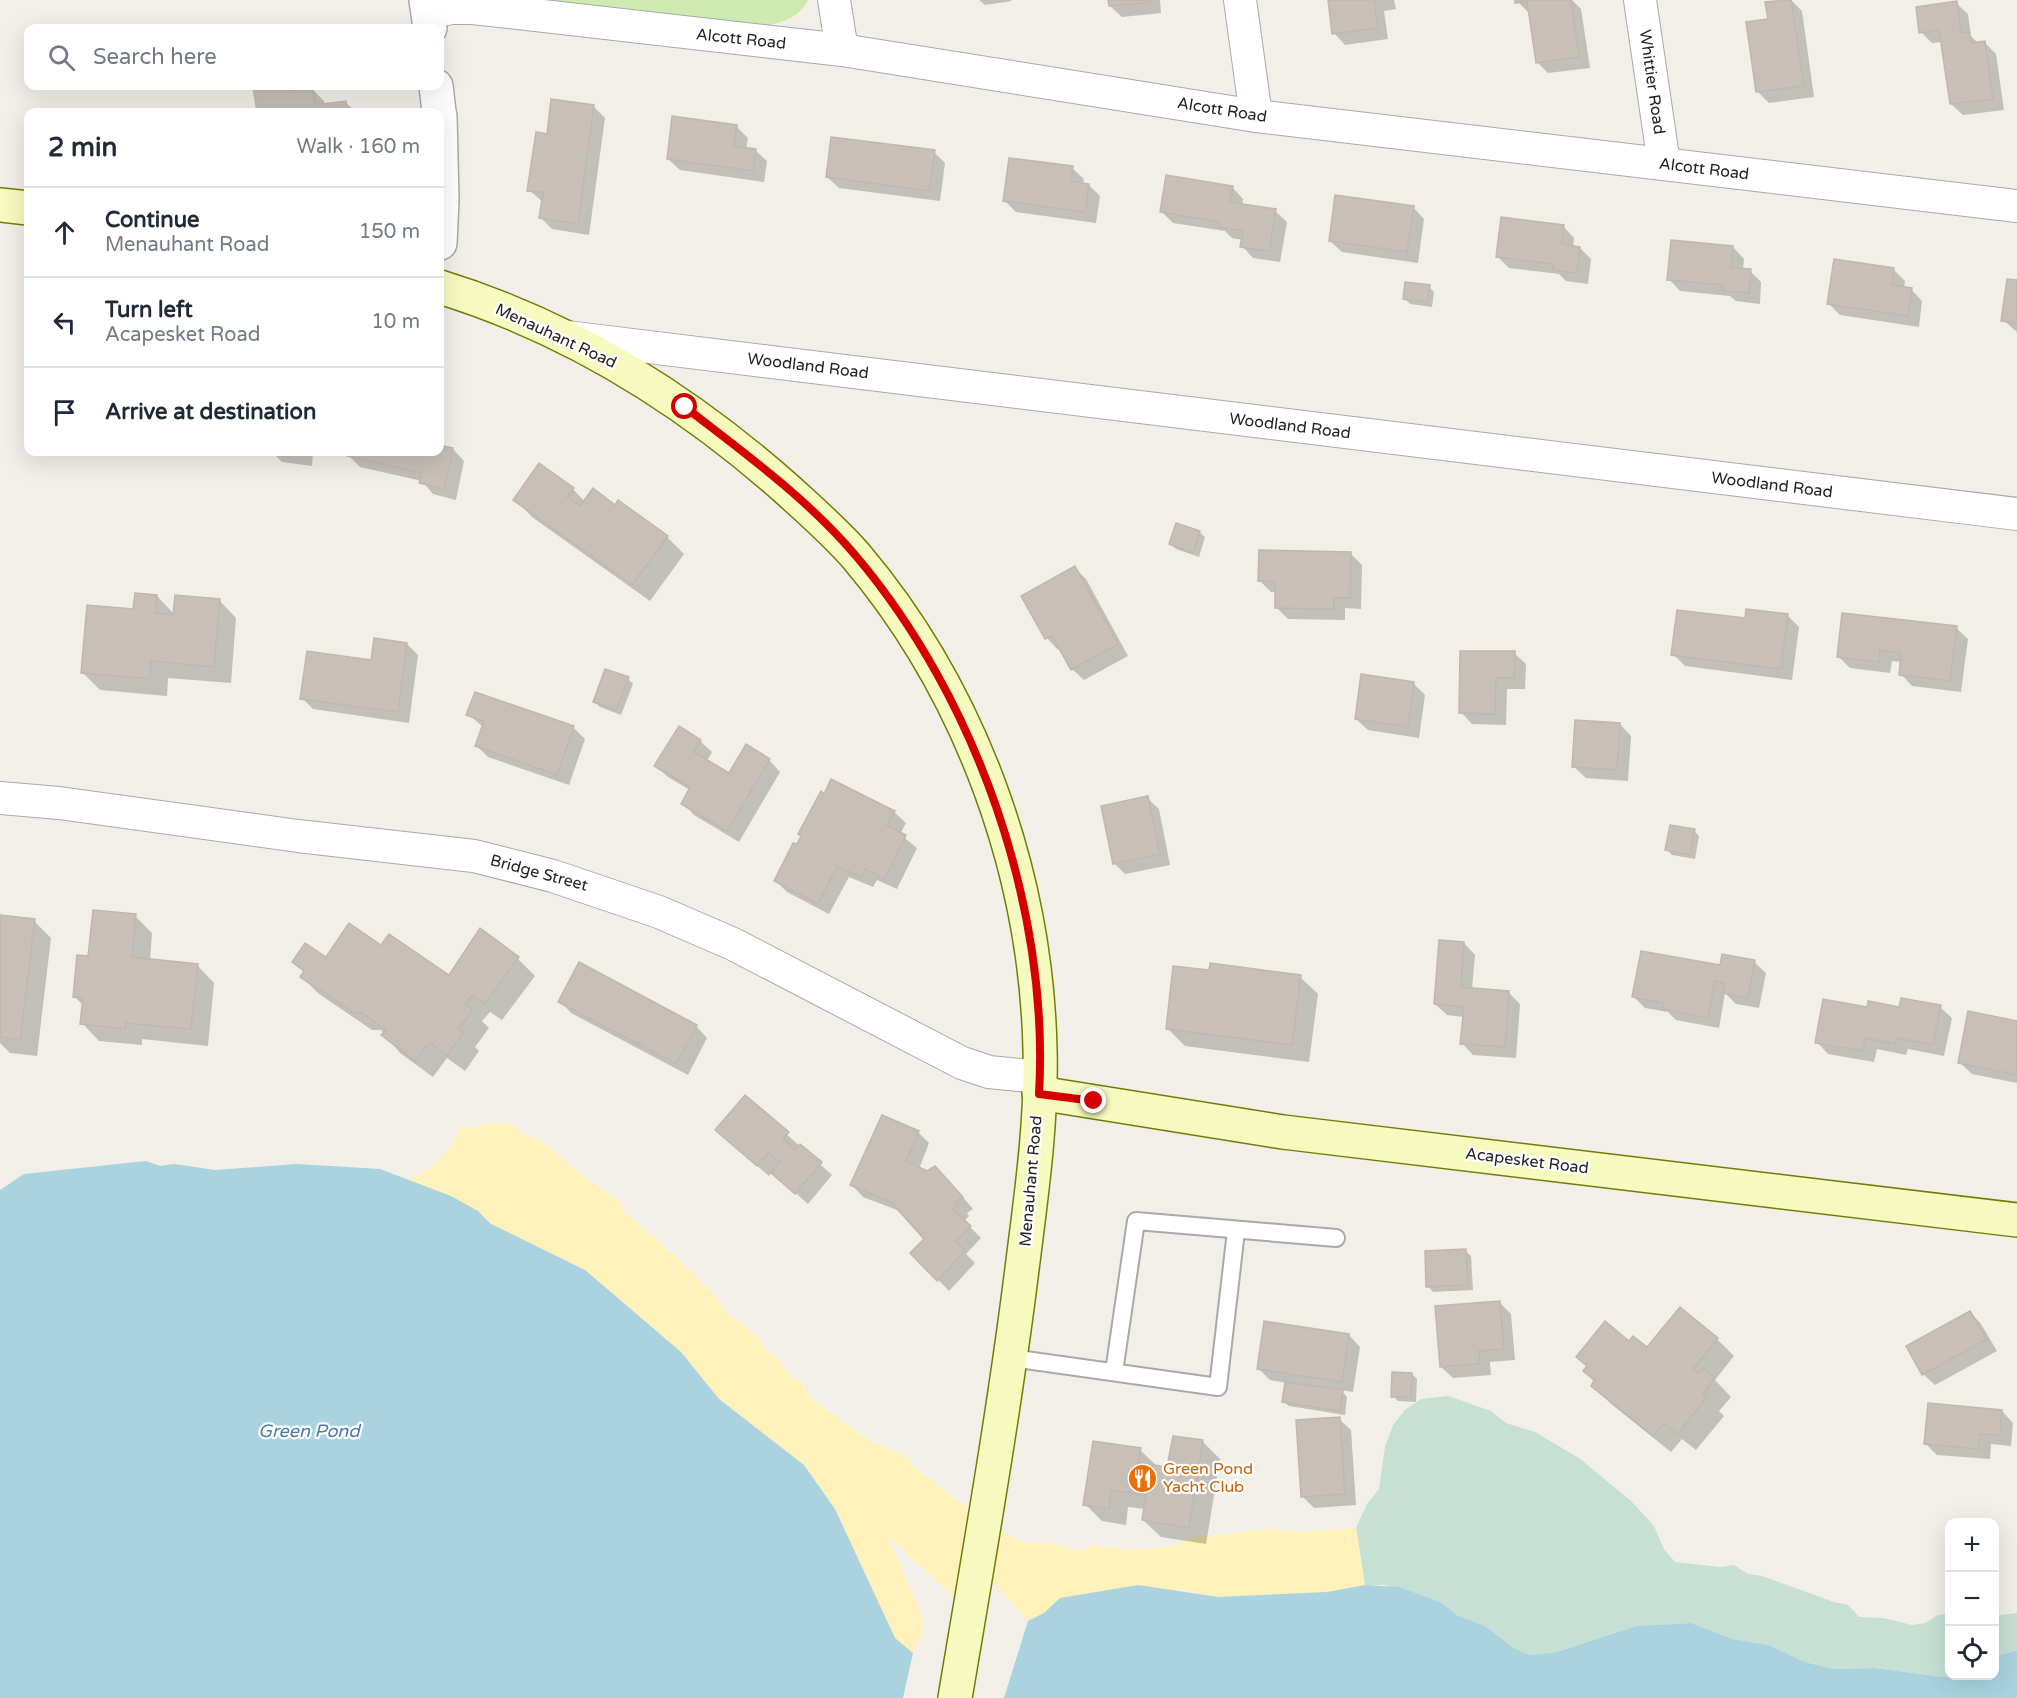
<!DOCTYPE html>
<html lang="en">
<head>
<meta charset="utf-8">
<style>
	:root { --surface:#fff; --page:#f2f2f3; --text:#1f2937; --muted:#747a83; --line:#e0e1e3 }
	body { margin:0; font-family:"Varela Round",sans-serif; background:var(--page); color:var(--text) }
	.controls { position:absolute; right:18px; bottom:18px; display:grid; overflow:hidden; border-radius:12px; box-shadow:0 6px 24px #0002 }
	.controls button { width:54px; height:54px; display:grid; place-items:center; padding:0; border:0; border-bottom:2px solid var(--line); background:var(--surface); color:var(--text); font:30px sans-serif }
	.stop { position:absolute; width:18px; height:18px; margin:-14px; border:4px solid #d40000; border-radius:50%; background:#fff }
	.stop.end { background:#d40000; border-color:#fff; box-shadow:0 2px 6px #0008 }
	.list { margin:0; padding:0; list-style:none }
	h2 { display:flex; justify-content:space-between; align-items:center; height:78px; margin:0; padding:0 24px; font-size:26px }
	h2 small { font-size:20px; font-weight:400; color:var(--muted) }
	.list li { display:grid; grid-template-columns:39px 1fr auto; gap:18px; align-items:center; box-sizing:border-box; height:90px; padding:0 24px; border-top:2px solid var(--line) }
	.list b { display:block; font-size:22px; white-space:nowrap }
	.list p { margin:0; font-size:20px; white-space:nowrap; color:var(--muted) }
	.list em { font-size:20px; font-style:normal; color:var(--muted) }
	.icon { flex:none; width:33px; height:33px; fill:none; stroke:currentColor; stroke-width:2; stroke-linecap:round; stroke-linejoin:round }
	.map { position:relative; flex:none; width:2017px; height:1698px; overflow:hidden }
	.search { position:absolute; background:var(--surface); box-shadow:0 6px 24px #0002; left:24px; top:24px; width:420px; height:66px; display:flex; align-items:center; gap:15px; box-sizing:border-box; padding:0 21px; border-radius:12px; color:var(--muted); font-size:22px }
	.panel { position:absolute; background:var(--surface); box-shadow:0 6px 24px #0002; left:24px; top:108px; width:420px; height:348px; border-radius:12px }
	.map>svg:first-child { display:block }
	.grass { fill:#cdebb0 }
	.wetland { fill:#c6e0d4 }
	.sand { fill:#fff1ba }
	.water { fill:#aad3df }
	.shadow { fill:#0003 }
	.building { fill:#c7bfb8; stroke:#c4b6ab; stroke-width:1.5 }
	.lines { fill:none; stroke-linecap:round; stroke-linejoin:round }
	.service-casing { stroke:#a9a9a9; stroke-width:20 }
	.minor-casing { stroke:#a9a9a9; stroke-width:34 }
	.tertiary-casing { stroke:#a9a9a9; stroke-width:36 }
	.secondary-casing { stroke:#707d05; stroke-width:36 }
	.service { stroke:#fff; stroke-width:16 }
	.minor { stroke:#fff; stroke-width:32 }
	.tertiary { stroke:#fff; stroke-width:33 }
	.secondary { stroke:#f7fabf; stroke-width:33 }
	.route { stroke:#d40000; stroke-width:8 }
	.labels { text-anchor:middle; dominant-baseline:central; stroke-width:4.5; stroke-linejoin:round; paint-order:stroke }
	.street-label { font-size:16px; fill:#222; stroke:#fff }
	.food-label { font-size:16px; fill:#c56008; stroke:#fff; text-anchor:start }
	.water-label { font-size:18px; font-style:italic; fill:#4a7aab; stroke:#fff }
</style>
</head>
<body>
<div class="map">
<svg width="2017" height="1698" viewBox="0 0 2017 1698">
	<rect width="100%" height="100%" fill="#f2efe9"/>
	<!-- grass -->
	<path class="grass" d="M538,0H808C801,15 784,23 768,25Z"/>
	<!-- wetland -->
	<g class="wetland">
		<path d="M1448,1396L1491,1411L1506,1423L1535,1432L1579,1458L1631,1501L1654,1526L1664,1549L1675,1562L1720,1567L1734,1565L1748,1574L1762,1576L1834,1602L1848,1605L1859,1617L1883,1618L1912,1625L1925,1623L1938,1615L1949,1614L1950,1676H1960L1944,1677L1875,1668L1833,1669L1805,1662L1769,1645L1733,1639L1691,1623L1636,1626L1557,1652L1530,1655L1515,1650L1485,1626L1457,1615L1442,1603L1385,1585H1365L1356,1528L1367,1504L1379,1489L1385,1447L1393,1425L1405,1410L1421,1399Z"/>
		<path d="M2017,1613V1650L1995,1657L1994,1616Z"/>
	</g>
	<!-- sand -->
	<path class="sand" d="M487,1123L512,1124L520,1133L542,1141L585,1178L619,1201L627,1214L683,1263L718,1299L726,1312L757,1336L765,1349L780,1360L788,1373L803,1385L811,1398L871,1442L904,1455L915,1468L957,1500L975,1509L1000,1531L1025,1543H1052L1080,1551L1093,1545L1132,1550L1175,1546L1188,1538L1270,1529L1298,1532L1356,1528L1365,1585L1327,1592L1272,1596L1218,1597L1179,1590L1060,1598L1044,1613L1028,1621L994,1582L983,1594L973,1615L888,1536L919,1608L924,1630L913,1653L895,1638L835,1509L804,1465L719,1399L681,1352L585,1270L491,1224L478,1211L451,1196L407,1179C436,1170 448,1152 462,1126L474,1129Z"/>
	<!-- water -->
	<g class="water">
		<path d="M146,1161L160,1166L174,1164L215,1170L297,1164L380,1169L451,1196L478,1211L491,1224L585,1270L681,1352L719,1399L804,1465L835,1509L895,1638L913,1653L903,1698H0V1190L24,1174Z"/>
		<path d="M1138,1585L1218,1597L1327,1592L1365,1585L1399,1587L1442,1603L1457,1615L1485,1626L1515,1649L1530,1655L1557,1652L1636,1626L1691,1623L1733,1639L1769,1645L1805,1662L1833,1669L1875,1668L1944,1677L1994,1676L1995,1657L2017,1650V1698H1004L1028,1621L1044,1613L1060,1598Z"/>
	</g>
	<!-- shadow -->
	<g class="shadow">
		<path d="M979,0H1011L1012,1L985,5Z"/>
		<path d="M1110,0H1160L1161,13L1122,17L1110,6Z"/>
		<path d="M1329,0H1394L1396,9L1384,11L1388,39L1345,45L1334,33Z"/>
		<path d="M1516,0H1572L1581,9L1590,68L1548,73L1537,62L1530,14Z"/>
		<path d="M1791,0L1802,11L1814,97L1769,103L1758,92L1770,20L1767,3Z"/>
		<path d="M1956,3L1968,14L1971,36L1978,43L1984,42L1996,54L2004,110L1963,115L1951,104L1942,42L1932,43L1921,32Z"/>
		<path d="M254,86H295L298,91L312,89L324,101V105L345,102L356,112H258Z"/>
		<path d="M593,106L605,118L589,235L552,229L541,218L543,202L529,190L548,135Z"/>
		<path d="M736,126L748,138L746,149L755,150L767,161L764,182L680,170L668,159Z"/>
		<path d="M934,152L945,163L940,201L839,188L827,177Z"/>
		<path d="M1072,168L1084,179L1083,184L1089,185L1100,196L1096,223L1016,212L1004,200Z"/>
		<path d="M1232,187L1243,199L1242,206L1275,211L1287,222L1280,262L1253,258L1242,246L1243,240L1232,238L1225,231L1173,223L1162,212Z"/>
		<path d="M1413,207L1424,219L1418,263L1342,252L1330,241Z"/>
		<path d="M1563,226L1574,238L1573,247L1580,248L1591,259L1588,284L1566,281L1559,274L1509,268L1497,256Z"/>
		<path d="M1733,247L1744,259L1743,270L1750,271L1761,282L1760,304L1736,301L1730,296L1680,291L1669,279Z"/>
		<path d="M1894,270L1905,281L1904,288L1911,289L1922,301L1919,327L1840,315L1828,303Z"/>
		<path d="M2017,282V332L2003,320Z"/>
		<path d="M1429,287L1434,292L1432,307L1410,304L1404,298Z"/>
		<path d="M440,446L453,449L464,461L456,500L433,494L422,481L360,467L349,456L350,452H440Z"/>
		<path d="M258,452H313L312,466L282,462L273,453Z"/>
		<path d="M573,489L585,502L667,537L684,554L650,601L532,517L515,499Z"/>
		<path d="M1199,532L1205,537L1199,557L1176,549L1171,544Z"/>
		<path d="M1350,553L1362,565L1361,609L1345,608V620L1288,619L1276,607V592H1271L1260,581Z"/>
		<path d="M1075,568L1086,579L1128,656L1084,680L1072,669L1060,648L1058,650L1047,638Z"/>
		<path d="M157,596L174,614L219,600L236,618L231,683L168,678L167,696L100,690L83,673L134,611Z"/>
		<path d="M1787,615L1799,627L1792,680L1685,666L1673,654L1746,620Z"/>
		<path d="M1956,628L1968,639L1961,692L1912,686L1901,674L1902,662L1892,661L1890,673L1850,668L1838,656Z"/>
		<path d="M407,644L418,655L409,723L313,709L302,698Z"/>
		<path d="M1514,653L1526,664L1525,689H1507L1506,725L1472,724L1461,712Z"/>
		<path d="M628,679L633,684L621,715L600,707L595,702Z"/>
		<path d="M1413,683L1425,695L1419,738L1368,730L1356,719Z"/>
		<path d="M476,693L574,728L585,739L569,785L488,757L477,746L483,727L468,714Z"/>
		<path d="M1620,724L1631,736L1628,781L1586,778L1574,767Z"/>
		<path d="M700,741L712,752L707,761L729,775L769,760L780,772L739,842L694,815L683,803L690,790L668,777L656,766Z"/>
		<path d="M831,781L894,812L906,823L900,834L917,848L897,889L877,880L873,887L849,877L829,914L787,892L776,881Z"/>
		<path d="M1147,798L1159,809L1170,865L1125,874L1114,863Z"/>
		<path d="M1694,831L1699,836L1695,859L1672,855L1667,850Z"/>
		<path d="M135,916L152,933L150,960L197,965L214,983L208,1046L142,1039V1045L99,1041L82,1023L84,1006L74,996L90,958Z"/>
		<path d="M0,917L34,921L51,938L37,1056L10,1053L0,1043Z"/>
		<path d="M481,930L518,959L535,976L502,1020L490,1012L482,1021L489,1028L475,1047L479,1051L465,1071L447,1058L433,1077L400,1053L381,1030H372L319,994L302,977L305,973L294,962L326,960L381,947L449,977Z"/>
		<path d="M1464,943L1475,955L1472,989L1508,992L1520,1004L1516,1058L1473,1055L1462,1043L1464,1017L1447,1015L1435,1004Z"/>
		<path d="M1754,962L1766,973L1759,1008L1736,1004L1725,993L1719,1028L1676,1020L1668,1012L1645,1008L1634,997L1721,967Z"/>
		<path d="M1210,972L1300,977L1318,994L1309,1062L1185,1046L1167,1028Z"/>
		<path d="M560,1001L696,1026L707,1038L688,1075L571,1013Z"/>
		<path d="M1940,1007L1952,1018L1944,1056L1908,1049L1906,1055L1877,1049L1874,1062L1828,1054L1817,1042L1868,1009Z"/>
		<path d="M2017,1022V1083L1972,1074L1960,1063Z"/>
		<path d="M745,1097L832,1175L808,1204L772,1172L769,1176L729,1141Z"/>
		<path d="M918,1132L929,1143L919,1169L947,1179L973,1209L967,1213L969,1216L964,1221L981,1238L966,1254L975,1263L949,1291L912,1253L926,1239L902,1212L863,1197L852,1185Z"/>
		<path d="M1465,1250L1471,1256L1473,1290L1433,1292L1428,1286Z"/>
		<path d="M1499,1302L1511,1314L1515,1360L1490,1362L1491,1375L1453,1378L1441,1367Z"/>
		<path d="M1970,1312L1981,1324L1997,1351L1935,1385L1923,1374Z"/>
		<path d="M1349,1335L1360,1347L1353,1392L1341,1390L1347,1397L1345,1415L1289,1406L1283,1401L1287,1383L1270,1380L1259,1369Z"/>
		<path d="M1717,1339L1734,1356L1715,1380L1731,1397L1719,1411L1724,1416L1696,1450L1682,1439L1671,1452L1610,1403L1593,1385L1595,1382L1585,1371L1629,1343L1647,1350Z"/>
		<path d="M1412,1374L1417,1379L1416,1402L1398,1401L1393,1396Z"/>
		<path d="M2002,1411L2013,1423L2011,1446L1991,1444L1990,1459L1937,1455L1925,1443Z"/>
		<path d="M1339,1419L1351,1430L1356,1505L1314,1508L1303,1497Z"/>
		<path d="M1203,1442L1220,1459L1206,1544L1161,1537L1143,1520L1145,1509L1128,1507L1126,1525L1102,1521L1085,1504L1140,1450L1158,1467L1169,1469Z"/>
	</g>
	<!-- building -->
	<g class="building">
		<path d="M1108,0H1150L1151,2L1109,6Z"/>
		<path d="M1328,0H1374L1378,28L1332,34Z"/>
		<path d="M1515,0H1571L1579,57L1536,63L1527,1L1515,3Z"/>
		<path d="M1791,0L1804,86L1756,92L1746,22L1768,19L1765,2Z"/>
		<path d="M1957,1L1961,33L1969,32L1971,43L1985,41L1993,99L1950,104L1939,30L1919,33L1916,7Z"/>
		<path d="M253,86H288L289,91L313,88L315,105L346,101L347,112H257Z"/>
		<path d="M551,99L594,105L578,224L539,218L543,192L527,191L536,132L547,134Z"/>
		<path d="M672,116L737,125L734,146L756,149L753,171L667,159Z"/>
		<path d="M831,137L935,150L929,191L826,177Z"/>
		<path d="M1009,158L1073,166L1071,181L1089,184L1085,212L1003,201Z"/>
		<path d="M1166,175L1233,186L1230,202L1276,209L1269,251L1240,247L1243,231L1219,227V222L1160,212Z"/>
		<path d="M1335,195L1414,206L1407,252L1329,241Z"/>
		<path d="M1501,217L1564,225L1561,244L1580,247L1577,273L1553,270V264L1496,257Z"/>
		<path d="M1671,240L1733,246L1731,268L1751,269L1749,293L1723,291V285L1667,280Z"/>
		<path d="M1834,259L1894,268L1892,285L1912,288L1908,316L1827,304Z"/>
		<path d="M2007,279L2017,280V323L2001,321Z"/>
		<path d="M1405,282L1430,285L1427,302L1403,299Z"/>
		<path d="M440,445L453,448L444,489L419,483L422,473L347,456L348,452H440Z"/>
		<path d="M539,463L574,488L567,497L580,506L593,488L615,505L618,500L668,536L632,585L513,500Z"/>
		<path d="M1176,523L1200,531L1193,553L1169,544Z"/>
		<path d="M1259,550L1351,552L1350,598H1334V609L1275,608V582L1258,581Z"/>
		<path d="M1075,566L1118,644L1071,670L1052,636L1045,639L1021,596Z"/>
		<path d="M135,593L157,595L155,613L173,615L175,595L220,599L214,667L151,661L150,679L81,673L87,605L133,609Z"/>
		<path d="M1746,609L1788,614L1781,669L1671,655L1677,610L1745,618Z"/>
		<path d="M1842,613L1957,626L1950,681L1899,675L1901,653L1880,650L1879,662L1837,657Z"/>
		<path d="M374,638L407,643L398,712L300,699L307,651L371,660Z"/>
		<path d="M1460,651H1515L1514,678H1496L1495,714L1459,713Z"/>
		<path d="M605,669L629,677L616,710L593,702Z"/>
		<path d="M1361,674L1414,682L1408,727L1355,719Z"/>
		<path d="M475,692L574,726L557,775L475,746L484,721L466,715Z"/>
		<path d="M1575,720L1620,723L1617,770L1572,767Z"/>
		<path d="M679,726L701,740L694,752L729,773L746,744L770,759L727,831L681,804L690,787L654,766Z"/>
		<path d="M831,779L895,811L887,825L906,835L885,879L865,869L861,877L837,866L818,904L774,881L793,843L797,844L801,836L798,834L821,791L824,794Z"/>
		<path d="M1148,796L1160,854L1113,864L1101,806Z"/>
		<path d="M1670,825L1695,829L1690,855L1665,850Z"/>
		<path d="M93,910L136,914L132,957L198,964L191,1029L126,1023L125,1029L80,1024L83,998L73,997L77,955L88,956Z"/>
		<path d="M0,915L35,919L20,1040L0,1037Z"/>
		<path d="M349,923L381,945L389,934L449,975L480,928L519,957L484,1004L472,995L465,1004L473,1010L458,1029L463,1033L447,1055L429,1042L415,1061L381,1035L386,1030L362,1013H354L300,977L304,971L292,962L305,943L326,957Z"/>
		<path d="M1439,940L1464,942L1461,987L1509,991L1505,1047L1460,1044L1464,1007L1434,1004Z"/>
		<path d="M1641,951L1720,965L1722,954L1755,960L1748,998L1723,993L1725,983L1715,981L1708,1018L1663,1009L1664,1003L1632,997Z"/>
		<path d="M579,962L697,1025L676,1064L558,1002Z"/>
		<path d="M1210,963L1301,975L1292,1045L1166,1029L1173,966L1209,970Z"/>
		<path d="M1901,998L1941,1005L1933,1045L1896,1038L1895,1044L1865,1038L1863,1051L1815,1043L1823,999L1867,1007L1868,1001L1899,1007Z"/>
		<path d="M1968,1011L2017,1021V1075L1958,1063Z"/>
		<path d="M745,1095L789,1132L783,1139L795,1150L800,1144L822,1162L795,1194L771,1173L780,1162L768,1153L757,1166L715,1130Z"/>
		<path d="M882,1115L919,1131L906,1161L927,1171L935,1166L963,1197L955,1202L959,1203L953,1210L971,1226L956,1241L965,1251L937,1281L910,1253L924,1239L891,1202L850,1185Z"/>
		<path d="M1466,1249L1468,1285L1426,1287L1425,1251Z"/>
		<path d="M1500,1301L1504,1349L1479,1351L1480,1364L1440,1367L1435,1306Z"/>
		<path d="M1680,1307L1718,1338L1693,1369L1698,1374L1703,1369L1715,1378L1703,1394L1707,1397L1678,1434L1664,1423L1653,1436L1591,1386L1594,1380L1583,1371L1587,1366L1576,1357L1605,1321L1629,1341L1633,1336L1647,1347Z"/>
		<path d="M1970,1311L1987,1339L1922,1375L1906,1346Z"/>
		<path d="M1264,1321L1349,1334L1342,1382L1257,1369Z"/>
		<path d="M1392,1372L1412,1373L1411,1397H1391Z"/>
		<path d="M1285,1382L1343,1390L1340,1411L1282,1402Z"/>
		<path d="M1928,1403L2002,1410L2000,1435L1980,1434L1979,1449L1924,1444Z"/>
		<path d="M1340,1417L1345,1494L1301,1497L1296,1420Z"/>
		<path d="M1173,1436L1203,1440L1189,1528L1142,1520L1146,1495L1111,1490L1109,1509L1083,1505L1093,1441L1141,1448L1138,1463L1167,1467Z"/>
	</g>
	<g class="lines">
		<defs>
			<g id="service">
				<path d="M1011,1358L1218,1387L1236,1231"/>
				<path d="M1114,1372L1136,1221L1336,1238"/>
			</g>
			<g id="minor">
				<path d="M834,0L842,50"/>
				<path d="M1240,0L1256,116"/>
				<path d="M1640,0L1664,164"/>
				<path d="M428,13L451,8H473L842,50L1256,116L2017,206"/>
				<path d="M567,337L2017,514"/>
				<path d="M0,798L59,803L298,836L474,856L553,876L659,912L733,944L962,1063L989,1072L1040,1077"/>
			</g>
			<g id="tertiary">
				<path d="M426,0L430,28"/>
				<path d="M436,86L439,112"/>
				<path d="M440,116L442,200L440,243"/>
			</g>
			<g id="secondary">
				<path d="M0,205L28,208"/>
				<path d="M440,287C570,327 687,400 789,491C812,512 836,533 856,556C971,692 1036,872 1040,1049C1042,1123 1031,1197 1022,1269C1004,1413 979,1555 955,1698"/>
				<path d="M1039,1093L1283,1132L2017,1220"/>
			</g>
		</defs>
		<!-- service casing -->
		<use href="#service" class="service-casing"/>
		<!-- minor casing -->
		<use href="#minor" class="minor-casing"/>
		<!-- tertiary casing -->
		<use href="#tertiary" class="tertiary-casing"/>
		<!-- secondary casing -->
		<use href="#secondary" class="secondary-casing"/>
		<!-- service -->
		<use href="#service" class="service"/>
		<!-- minor -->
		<use href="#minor" class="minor"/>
		<!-- tertiary -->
		<use href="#tertiary" class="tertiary"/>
		<!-- secondary -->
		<use href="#secondary" class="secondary"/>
	</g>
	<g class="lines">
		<!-- route -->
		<path class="route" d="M685,407C744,453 807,498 856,556C976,698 1050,907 1039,1094L1094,1101"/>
	</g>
	<!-- icons -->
	<defs>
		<symbol id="restaurant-disc" viewBox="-11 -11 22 22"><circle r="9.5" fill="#e8710a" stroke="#fff"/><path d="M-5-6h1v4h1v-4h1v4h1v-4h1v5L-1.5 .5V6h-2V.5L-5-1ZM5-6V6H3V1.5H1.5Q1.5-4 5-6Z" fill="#fff"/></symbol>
	</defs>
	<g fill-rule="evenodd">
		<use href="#restaurant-disc" x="1126" y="1462" width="33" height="33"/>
	</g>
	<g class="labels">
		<!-- street labels -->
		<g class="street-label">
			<text transform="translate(741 39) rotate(6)">Alcott Road</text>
			<text transform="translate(1652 82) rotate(82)">Whittier Road</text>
			<text transform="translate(1222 110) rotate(9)">Alcott Road</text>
			<text transform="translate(1704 169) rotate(7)">Alcott Road</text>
			<text transform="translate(556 336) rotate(25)">Menauhant Road</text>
			<text transform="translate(808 366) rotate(7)">Woodland Road</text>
			<text transform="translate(1290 426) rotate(7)">Woodland Road</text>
			<text transform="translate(1772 485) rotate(7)">Woodland Road</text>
			<text transform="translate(539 873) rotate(15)">Bridge Street</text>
			<text transform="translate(1527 1161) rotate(7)">Acapesket Road</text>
			<text transform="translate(1031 1181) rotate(-85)">Menauhant Road</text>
		</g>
		<!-- food labels -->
		<g class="food-label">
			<text x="1163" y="1469">Green Pond<tspan x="1163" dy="18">Yacht Club</tspan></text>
		</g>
		<!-- water labels -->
		<g class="water-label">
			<text x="309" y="1431">Green Pond</text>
		</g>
	</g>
</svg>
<div class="controls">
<button>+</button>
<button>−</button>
<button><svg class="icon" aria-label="locate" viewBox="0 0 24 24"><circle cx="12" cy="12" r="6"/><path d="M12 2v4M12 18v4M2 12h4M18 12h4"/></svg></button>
</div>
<div class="stop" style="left:685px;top:407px"></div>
<div class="stop end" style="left:1094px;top:1101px"></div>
<div class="search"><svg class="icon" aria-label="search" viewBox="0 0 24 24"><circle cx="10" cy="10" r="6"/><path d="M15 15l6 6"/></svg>Search here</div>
<section class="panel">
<h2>2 min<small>Walk · 160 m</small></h2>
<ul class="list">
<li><svg class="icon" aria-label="ahead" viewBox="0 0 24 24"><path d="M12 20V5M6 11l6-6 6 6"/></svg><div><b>Continue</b><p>Menauhant Road</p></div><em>150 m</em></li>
<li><svg class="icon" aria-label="left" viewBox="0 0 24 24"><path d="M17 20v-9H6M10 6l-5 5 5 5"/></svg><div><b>Turn left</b><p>Acapesket Road</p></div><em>10 m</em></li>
<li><svg class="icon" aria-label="arrive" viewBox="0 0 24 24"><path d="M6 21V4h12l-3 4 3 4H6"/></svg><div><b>Arrive at destination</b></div></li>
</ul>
</section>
</div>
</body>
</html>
